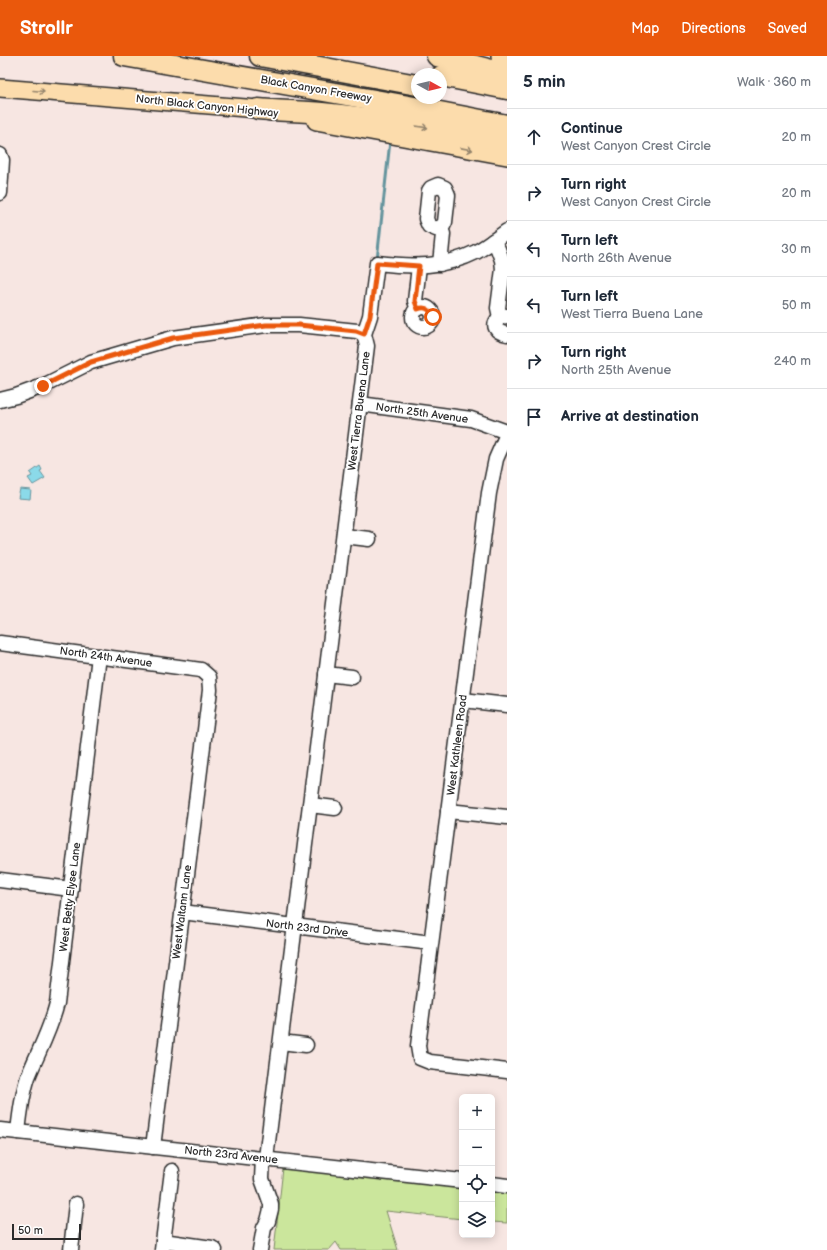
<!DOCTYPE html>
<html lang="en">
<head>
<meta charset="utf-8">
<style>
	:root { --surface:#fff; --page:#f6f6f7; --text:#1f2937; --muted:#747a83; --line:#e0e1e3; --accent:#ea580c }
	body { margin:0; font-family:"Balsamiq Sans",sans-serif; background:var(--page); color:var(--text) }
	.controls { position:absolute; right:12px; bottom:12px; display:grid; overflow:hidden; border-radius:6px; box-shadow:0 2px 10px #0003 }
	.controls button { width:36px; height:36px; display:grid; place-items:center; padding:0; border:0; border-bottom:1px solid var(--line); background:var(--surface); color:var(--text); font:20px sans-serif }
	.compass { position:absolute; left:411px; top:12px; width:36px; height:36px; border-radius:50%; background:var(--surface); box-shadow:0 2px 10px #0003; rotate:98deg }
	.scale { position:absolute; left:12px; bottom:10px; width:69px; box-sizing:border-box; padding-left:4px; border:2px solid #2b2b2b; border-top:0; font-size:11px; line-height:14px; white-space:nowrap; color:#2b2b2b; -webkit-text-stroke:3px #fff; paint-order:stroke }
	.stop { position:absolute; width:12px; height:12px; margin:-9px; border:3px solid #ea580c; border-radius:50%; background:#fff }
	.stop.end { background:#ea580c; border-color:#fff; box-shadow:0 1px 4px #0008 }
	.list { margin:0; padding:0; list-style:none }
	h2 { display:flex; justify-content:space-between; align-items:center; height:52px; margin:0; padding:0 16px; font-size:17px }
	h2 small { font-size:13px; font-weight:400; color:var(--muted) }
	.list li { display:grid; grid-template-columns:26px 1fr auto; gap:12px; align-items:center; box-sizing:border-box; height:56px; padding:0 16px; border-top:1px solid var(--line) }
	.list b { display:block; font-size:15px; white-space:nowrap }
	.list p { margin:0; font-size:13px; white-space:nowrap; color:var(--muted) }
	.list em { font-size:13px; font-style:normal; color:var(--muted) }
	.icon { flex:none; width:22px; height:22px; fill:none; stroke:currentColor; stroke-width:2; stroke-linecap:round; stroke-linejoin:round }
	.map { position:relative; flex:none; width:507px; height:1194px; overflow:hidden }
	header { display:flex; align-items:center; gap:24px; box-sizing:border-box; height:56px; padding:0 20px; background:var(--accent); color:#fff }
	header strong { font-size:19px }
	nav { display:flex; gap:22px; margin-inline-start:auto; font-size:14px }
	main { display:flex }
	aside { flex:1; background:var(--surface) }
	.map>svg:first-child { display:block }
	.green { fill:#cbe69c; stroke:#7b8864 }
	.water { fill:#8bdae9; stroke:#65949d }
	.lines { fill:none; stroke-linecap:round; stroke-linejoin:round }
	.stream { stroke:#65949d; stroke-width:3 }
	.minor-casing { stroke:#2b2b2b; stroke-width:17 }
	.major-casing { stroke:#2b2b2b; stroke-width:20 }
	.highway-casing { stroke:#2b2b2b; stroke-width:23 }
	.minor { stroke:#fff; stroke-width:14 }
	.major { stroke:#fcdcac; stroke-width:17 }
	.highway { stroke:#fcdcac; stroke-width:20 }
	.oneway { stroke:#94846c }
	.route { stroke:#ea580c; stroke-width:5 }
	.labels { text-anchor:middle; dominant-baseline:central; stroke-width:3.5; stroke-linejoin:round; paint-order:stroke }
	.street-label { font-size:11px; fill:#2b2b2b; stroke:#fff }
</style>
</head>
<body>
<header>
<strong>Strollr</strong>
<nav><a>Map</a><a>Directions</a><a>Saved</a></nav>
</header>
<main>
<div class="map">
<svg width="507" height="1194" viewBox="0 0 507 1194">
	<rect width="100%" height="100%" fill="#f7e6e2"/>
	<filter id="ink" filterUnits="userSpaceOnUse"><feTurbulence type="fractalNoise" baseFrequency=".025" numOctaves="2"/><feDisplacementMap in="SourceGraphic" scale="8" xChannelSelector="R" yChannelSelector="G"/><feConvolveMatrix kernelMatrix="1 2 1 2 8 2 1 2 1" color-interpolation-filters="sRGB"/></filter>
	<g filter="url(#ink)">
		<!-- green -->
		<g class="green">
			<path d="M283,1112L462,1132V1163L386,1155L398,1194H341L336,1186L329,1194H274Z"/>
			<path d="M492,1135L507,1137V1167L492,1166Z"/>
		</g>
		<!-- water -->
		<g class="water">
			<path d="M40,410L42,414L40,415L45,422L33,429L28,422L32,420L30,417Z"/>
			<path d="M20,433L31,434L30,443L18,442Z"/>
		</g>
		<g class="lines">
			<!-- stream -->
			<path class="stream" d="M377,204L390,85"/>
			<defs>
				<g id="minor">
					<path d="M0,99L2,104L0,137"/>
					<path d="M438,129L445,132L448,139L445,166L443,170L436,173L429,170L426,163L429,135L431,132Z"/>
					<path d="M440,172L443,178L440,208"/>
					<path d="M493,185L498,193L502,204L503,213L498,252L500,261"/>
					<circle cx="423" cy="261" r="10"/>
					<path d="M418,253L415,245L419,210"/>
					<path d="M507,260L500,261C491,270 496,276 507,278"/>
					<path d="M0,344L16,340L43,330L91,306L173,282L266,269H299L357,275L364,278"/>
					<path d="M360,348L471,363L507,376"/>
					<path d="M507,378L496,403L489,437L418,990L420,1002L430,1006L507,1015"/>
					<path d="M344,480L369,483"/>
					<path d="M0,587L201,614L209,621L210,634L153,1091"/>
					<path d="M326,618L352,621"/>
					<path d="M463,644L507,649"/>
					<path d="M310,749L335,752"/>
					<path d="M448,755L507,761"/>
					<path d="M0,824L71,833"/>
					<path d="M182,856L431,887"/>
					<path d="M281,986L306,989"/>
					<path d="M0,1074L462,1125"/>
					<path d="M18,1076C20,1057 22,1039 28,1021C38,996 51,973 57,947L99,600"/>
					<path d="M266,1102L367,290L364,278L370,260L377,207C411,211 445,212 476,196C487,190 497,182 507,175"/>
					<path d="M492,1128L507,1130"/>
					<path d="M163,1185L212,1192L215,1194"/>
					<path d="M71,1194L76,1148"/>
					<path d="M162,1194L172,1115"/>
					<path d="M260,1194L264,1172L268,1165L271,1153V1148L262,1123L263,1102"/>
				</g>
				<g id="major">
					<path d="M500,0L507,1"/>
					<path d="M0,32L258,53L271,56"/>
					<path d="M316,65L507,100"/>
				</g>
				<g id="highway">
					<path d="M124,0L409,50L507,69"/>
					<path d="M260,0L417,29"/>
					<path d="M437,0L507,18"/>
					<path d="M441,20L507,33"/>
					<path d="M258,53C279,55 301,55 322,57C384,63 446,74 507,85"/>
				</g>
			</defs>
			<!-- minor casing -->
			<use href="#minor" class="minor-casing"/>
			<!-- major casing -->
			<use href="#major" class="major-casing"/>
			<!-- highway casing -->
			<use href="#highway" class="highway-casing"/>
			<!-- minor -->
			<use href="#minor" class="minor"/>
			<!-- major -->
			<use href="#major" class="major"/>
			<!-- highway -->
			<use href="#highway" class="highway"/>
		</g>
		<!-- one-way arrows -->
		<defs><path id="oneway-shaft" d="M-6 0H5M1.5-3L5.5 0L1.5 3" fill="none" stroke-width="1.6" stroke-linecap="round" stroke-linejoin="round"/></defs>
		<g class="oneway">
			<use href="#oneway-shaft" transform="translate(39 35) rotate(5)"/>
			<use href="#oneway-shaft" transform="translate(422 71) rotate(8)"/>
			<use href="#oneway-shaft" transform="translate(467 93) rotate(11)"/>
		</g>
	</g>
	<g class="lines" filter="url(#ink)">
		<!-- route -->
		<path class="route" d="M43,330L91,306L173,282L266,269H299L356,275L364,278L370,260L377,207L419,210L415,245L418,253C426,250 430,253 433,261"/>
	</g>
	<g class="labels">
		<!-- street labels -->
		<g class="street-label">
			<text transform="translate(316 33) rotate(10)">Black Canyon Freeway</text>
			<text transform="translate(207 50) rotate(6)">North Black Canyon Highway</text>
			<text transform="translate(359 355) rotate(-83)">West Tierra Buena Lane</text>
			<text transform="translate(422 357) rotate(8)">North 25th Avenue</text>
			<text transform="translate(106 601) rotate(8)">North 24th Avenue</text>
			<text transform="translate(457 689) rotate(-83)">West Kathleen Road</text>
			<text transform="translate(70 841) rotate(-83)">West Betty Elyse Lane</text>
			<text transform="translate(182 856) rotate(-83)">West Waltann Lane</text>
			<text transform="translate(307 872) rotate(7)">North 23rd Drive</text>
			<text transform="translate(231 1099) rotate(6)">North 23rd Avenue</text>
		</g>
	</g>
</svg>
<div class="controls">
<button>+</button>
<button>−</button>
<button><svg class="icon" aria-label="locate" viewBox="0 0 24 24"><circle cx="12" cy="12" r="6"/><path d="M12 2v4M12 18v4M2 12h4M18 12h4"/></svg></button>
<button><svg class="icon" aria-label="layers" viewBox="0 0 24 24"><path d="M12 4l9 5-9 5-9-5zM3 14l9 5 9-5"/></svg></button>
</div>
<svg class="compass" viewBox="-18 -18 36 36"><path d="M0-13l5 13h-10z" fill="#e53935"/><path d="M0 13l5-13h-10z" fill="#747a83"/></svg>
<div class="scale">50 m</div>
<div class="stop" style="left:433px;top:261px"></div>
<div class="stop end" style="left:43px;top:330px"></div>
</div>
<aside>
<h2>5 min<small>Walk · 360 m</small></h2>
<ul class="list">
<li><svg class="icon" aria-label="ahead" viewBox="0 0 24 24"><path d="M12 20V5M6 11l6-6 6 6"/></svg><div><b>Continue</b><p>West Canyon Crest Circle</p></div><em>20 m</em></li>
<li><svg class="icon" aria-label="right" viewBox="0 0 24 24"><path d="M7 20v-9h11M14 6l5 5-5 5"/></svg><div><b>Turn right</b><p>West Canyon Crest Circle</p></div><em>20 m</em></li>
<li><svg class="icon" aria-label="left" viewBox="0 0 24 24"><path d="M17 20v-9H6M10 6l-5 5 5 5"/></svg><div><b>Turn left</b><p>North 26th Avenue</p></div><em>30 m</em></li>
<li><svg class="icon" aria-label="left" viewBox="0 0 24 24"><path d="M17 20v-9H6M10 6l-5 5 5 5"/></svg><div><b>Turn left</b><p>West Tierra Buena Lane</p></div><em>50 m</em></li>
<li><svg class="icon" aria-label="right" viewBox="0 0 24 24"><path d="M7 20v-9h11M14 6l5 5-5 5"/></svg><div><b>Turn right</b><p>North 25th Avenue</p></div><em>240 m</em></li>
<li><svg class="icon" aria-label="arrive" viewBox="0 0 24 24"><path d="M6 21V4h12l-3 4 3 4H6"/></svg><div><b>Arrive at destination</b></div></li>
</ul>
</aside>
</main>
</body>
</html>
